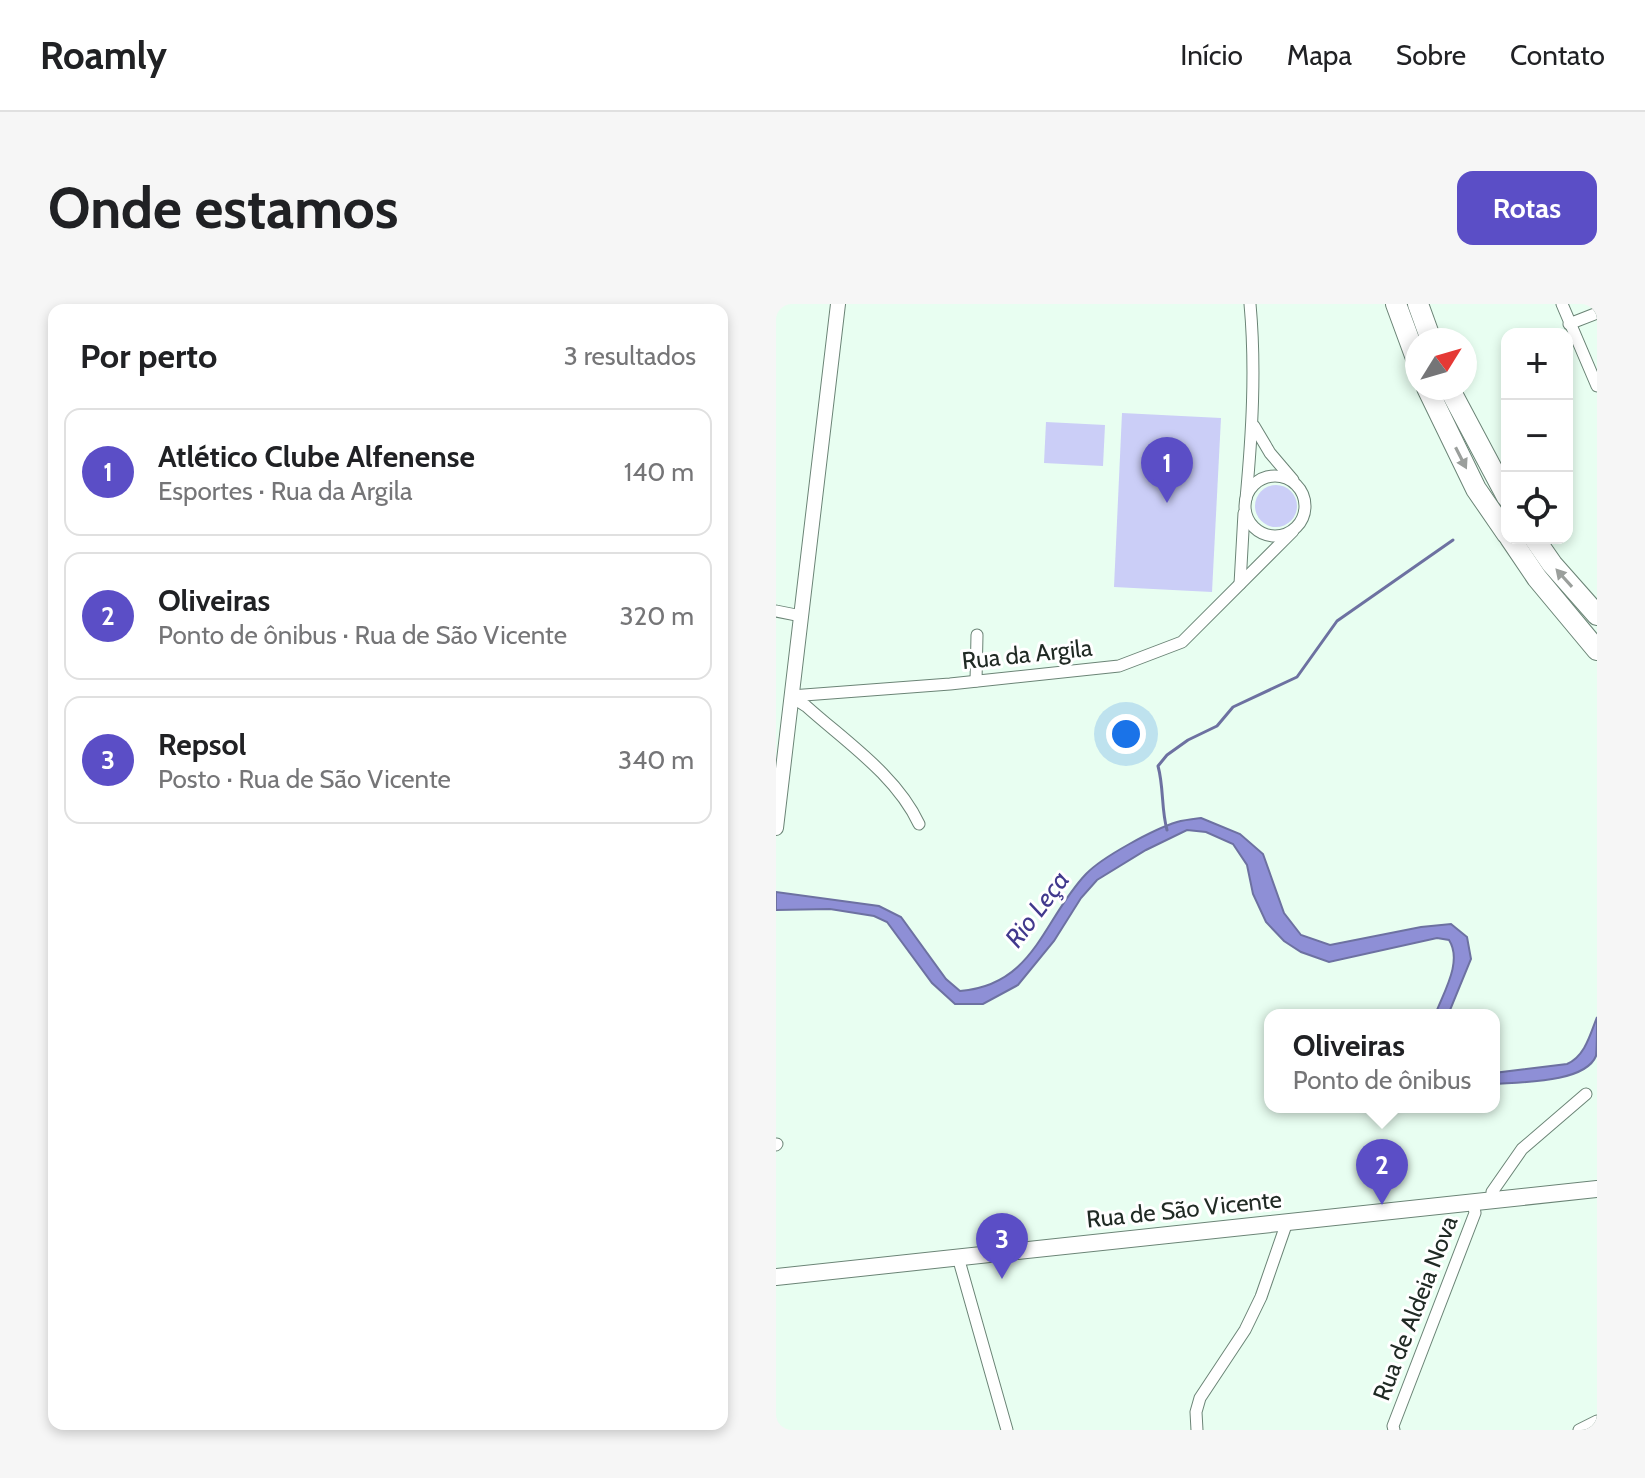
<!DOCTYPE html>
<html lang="pt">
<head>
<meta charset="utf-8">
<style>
	:root { --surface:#fff; --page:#f6f6f6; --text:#202124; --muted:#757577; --line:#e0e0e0; --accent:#5b4ec6 }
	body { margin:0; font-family:Cabin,sans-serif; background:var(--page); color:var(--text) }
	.controls { position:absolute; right:24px; top:24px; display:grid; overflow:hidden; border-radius:16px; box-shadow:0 4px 12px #0003 }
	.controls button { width:72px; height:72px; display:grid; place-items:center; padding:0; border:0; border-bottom:2px solid var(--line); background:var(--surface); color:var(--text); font:40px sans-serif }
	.compass { position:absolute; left:629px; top:24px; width:72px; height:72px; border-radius:50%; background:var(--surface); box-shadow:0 4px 12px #0003; rotate:53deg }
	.you { position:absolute; left:350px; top:430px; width:28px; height:28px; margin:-20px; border:6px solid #fff; border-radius:50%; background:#1a73e8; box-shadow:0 0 0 12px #1a73e833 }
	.badge { display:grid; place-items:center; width:52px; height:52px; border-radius:50%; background:var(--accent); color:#fff; font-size:26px; font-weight:700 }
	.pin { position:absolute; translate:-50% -66px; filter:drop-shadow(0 2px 4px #0008) }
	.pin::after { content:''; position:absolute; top:42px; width:28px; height:24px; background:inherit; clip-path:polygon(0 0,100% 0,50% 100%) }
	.popup { position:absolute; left:488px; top:705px; width:236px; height:104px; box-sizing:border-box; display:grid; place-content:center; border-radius:16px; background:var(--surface); filter:drop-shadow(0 2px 6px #0005); font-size:26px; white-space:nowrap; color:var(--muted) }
	.popup b { font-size:30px; color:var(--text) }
	.popup::after { content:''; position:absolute; left:50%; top:100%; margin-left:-16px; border:16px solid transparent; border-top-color:var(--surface) }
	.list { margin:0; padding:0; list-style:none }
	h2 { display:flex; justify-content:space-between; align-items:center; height:104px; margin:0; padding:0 32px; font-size:34px }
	h2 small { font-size:26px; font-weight:400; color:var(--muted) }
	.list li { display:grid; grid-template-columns:52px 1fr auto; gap:24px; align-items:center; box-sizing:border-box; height:128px; margin:0 16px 16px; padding:0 16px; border:2px solid var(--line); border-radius:16px }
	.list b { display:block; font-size:30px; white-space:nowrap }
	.list p { margin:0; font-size:26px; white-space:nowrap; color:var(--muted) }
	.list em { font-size:26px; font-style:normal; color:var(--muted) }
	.icon { flex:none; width:44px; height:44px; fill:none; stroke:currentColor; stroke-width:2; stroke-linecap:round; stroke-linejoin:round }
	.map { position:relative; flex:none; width:821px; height:1126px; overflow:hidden; border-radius:16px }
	header { display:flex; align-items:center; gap:48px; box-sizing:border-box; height:112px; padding:0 40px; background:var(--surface); border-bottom:2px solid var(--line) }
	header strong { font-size:38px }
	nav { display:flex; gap:44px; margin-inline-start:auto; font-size:28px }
	.intro { display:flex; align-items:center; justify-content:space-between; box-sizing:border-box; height:192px; padding:0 48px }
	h1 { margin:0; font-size:56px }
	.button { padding:20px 36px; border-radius:16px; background:var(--accent); color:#fff; font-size:28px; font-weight:700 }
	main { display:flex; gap:48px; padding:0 48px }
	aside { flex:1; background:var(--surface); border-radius:16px; box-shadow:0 4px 12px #0003 }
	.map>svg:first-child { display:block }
	.green { fill:#cbcef7 }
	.water { fill:#8e8fd6; stroke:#6d71a1; stroke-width:2 }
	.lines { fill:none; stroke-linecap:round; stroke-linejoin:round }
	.stream { stroke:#6d71a1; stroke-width:3 }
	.minor-casing { stroke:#6b8476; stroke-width:13 }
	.tertiary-casing { stroke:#6b8476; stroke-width:16 }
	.secondary-casing { stroke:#6b8476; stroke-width:18 }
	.motorway-casing { stroke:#6b8476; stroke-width:22 }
	.minor { stroke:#fff; stroke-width:11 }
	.tertiary { stroke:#fff; stroke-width:14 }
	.secondary { stroke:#fff; stroke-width:16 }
	.motorway { stroke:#fff; stroke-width:20 }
	.oneway { fill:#9b9f9c }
	.labels { text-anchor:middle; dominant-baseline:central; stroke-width:6; stroke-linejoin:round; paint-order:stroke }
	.street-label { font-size:24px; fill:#202a24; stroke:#fff }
	.water-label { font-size:26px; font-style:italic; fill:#41398d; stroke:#fff }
</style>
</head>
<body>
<header>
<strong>Roamly</strong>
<nav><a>Início</a><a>Mapa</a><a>Sobre</a><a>Contato</a></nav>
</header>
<div class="intro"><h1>Onde estamos</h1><a class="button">Rotas</a></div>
<main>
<aside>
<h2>Por perto<small>3 resultados</small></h2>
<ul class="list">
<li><span class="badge">1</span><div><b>Atlético Clube Alfenense</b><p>Esportes · Rua da Argila</p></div><em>140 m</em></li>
<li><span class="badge">2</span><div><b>Oliveiras</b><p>Ponto de ônibus · Rua de São Vicente</p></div><em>320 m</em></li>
<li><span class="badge">3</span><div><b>Repsol</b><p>Posto · Rua de São Vicente</p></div><em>340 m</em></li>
</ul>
</aside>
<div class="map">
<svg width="821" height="1126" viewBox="0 0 821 1126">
	<rect width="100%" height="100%" fill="#e8fef1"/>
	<!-- green -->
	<g class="green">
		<path d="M346,109L445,114L436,288L338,283Z"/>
		<path d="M270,118L329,121L327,162L268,159Z"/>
		<circle cx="500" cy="202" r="21"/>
	</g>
	<!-- water -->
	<g class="water">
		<path d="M425,514L464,530L487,550L508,609L525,631L554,641L645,623L675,620L691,633L695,655L672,711H659C667,689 687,658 673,636L661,634L553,658L525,648L508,637L490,618L477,590L471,561L457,540L430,528L411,526L370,546L321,576L305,594L278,637L242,681L207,700H179L156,679L111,618L98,612L54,605L0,606V588L103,602L125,613L170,675L184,687C259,681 267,615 310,570C326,553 378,525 401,518C408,516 417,515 425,514Z"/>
		<path d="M821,713C821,725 821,742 820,752C809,779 744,778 718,780V769L791,760C809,752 814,731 821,713Z"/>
	</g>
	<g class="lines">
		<!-- stream -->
		<path class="stream" d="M391,526C385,504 388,484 382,462L391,451L412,436L441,422L457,403L521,373L561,317L677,236"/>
		<defs>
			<g id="minor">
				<path d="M786,0L821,82"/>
				<path d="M793,20L821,9"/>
				<path d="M478,122L494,149L517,176"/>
				<circle cx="499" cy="202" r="30"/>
				<path d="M470,195C476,130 480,65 474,0"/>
				<path d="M464,280L468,209"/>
				<path d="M0,307L25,312"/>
				<path d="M200,377L201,331"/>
				<path d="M15,392L174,380L343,362L406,338L517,227"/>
				<path d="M16,393L30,402C70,438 120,471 143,520"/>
				<path d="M0,841L1,840"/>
				<path d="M717,896L716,888L746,845L810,790"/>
				<path d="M182,953L231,1126"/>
				<path d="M421,1126L420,1108L424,1094L469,1026L485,993L511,918"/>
				<path d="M618,1126L617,1122L699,909L697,898"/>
				<path d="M803,1126L821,1117"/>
			</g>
			<path id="tertiary" d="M0,524L62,0"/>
			<path id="secondary" d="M0,973L821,885"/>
			<g id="motorway">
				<path d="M620,0L641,57"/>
				<path d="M642,0L655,36"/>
				<path d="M651,84L700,185L731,230"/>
				<path d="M673,84L731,193"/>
				<path d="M734,234L761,274L821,346"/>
				<path d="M758,234L776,260L821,311"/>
			</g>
		</defs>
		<!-- minor casing -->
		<use href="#minor" class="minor-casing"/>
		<!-- tertiary casing -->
		<use href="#tertiary" class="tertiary-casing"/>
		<!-- secondary casing -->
		<use href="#secondary" class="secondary-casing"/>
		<!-- motorway casing -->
		<use href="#motorway" class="motorway-casing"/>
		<!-- minor -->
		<use href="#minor" class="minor"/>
		<!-- tertiary -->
		<use href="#tertiary" class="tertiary"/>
		<!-- secondary -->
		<use href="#secondary" class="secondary"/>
		<!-- motorway -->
		<use href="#motorway" class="motorway"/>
	</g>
	<!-- one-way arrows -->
	<defs><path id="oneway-solid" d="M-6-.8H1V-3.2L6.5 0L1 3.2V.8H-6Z" transform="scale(2)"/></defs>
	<g class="oneway">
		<use href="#oneway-solid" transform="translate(685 154) rotate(63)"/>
		<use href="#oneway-solid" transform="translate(788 274) rotate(-132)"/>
	</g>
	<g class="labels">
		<!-- street labels -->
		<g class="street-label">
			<text transform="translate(251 350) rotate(-6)">Rua da Argila</text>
			<text transform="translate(408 905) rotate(-6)">Rua de São Vicente</text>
			<text transform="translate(639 1004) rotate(-69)">Rua de Aldeia Nova</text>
		</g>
		<!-- water labels -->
		<g class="water-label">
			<text transform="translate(261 605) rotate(-53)">Rio Leça</text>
		</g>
	</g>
</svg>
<div class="controls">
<button>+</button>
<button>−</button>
<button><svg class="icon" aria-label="locate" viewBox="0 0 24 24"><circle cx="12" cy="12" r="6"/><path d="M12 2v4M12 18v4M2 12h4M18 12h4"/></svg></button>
</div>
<svg class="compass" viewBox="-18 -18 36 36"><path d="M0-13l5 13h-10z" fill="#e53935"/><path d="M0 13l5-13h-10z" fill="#757577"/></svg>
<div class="you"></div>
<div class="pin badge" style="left:391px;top:199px">1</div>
<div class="pin badge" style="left:606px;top:901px">2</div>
<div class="popup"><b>Oliveiras</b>Ponto de ônibus</div>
<div class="pin badge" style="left:226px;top:975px">3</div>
</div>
</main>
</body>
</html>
